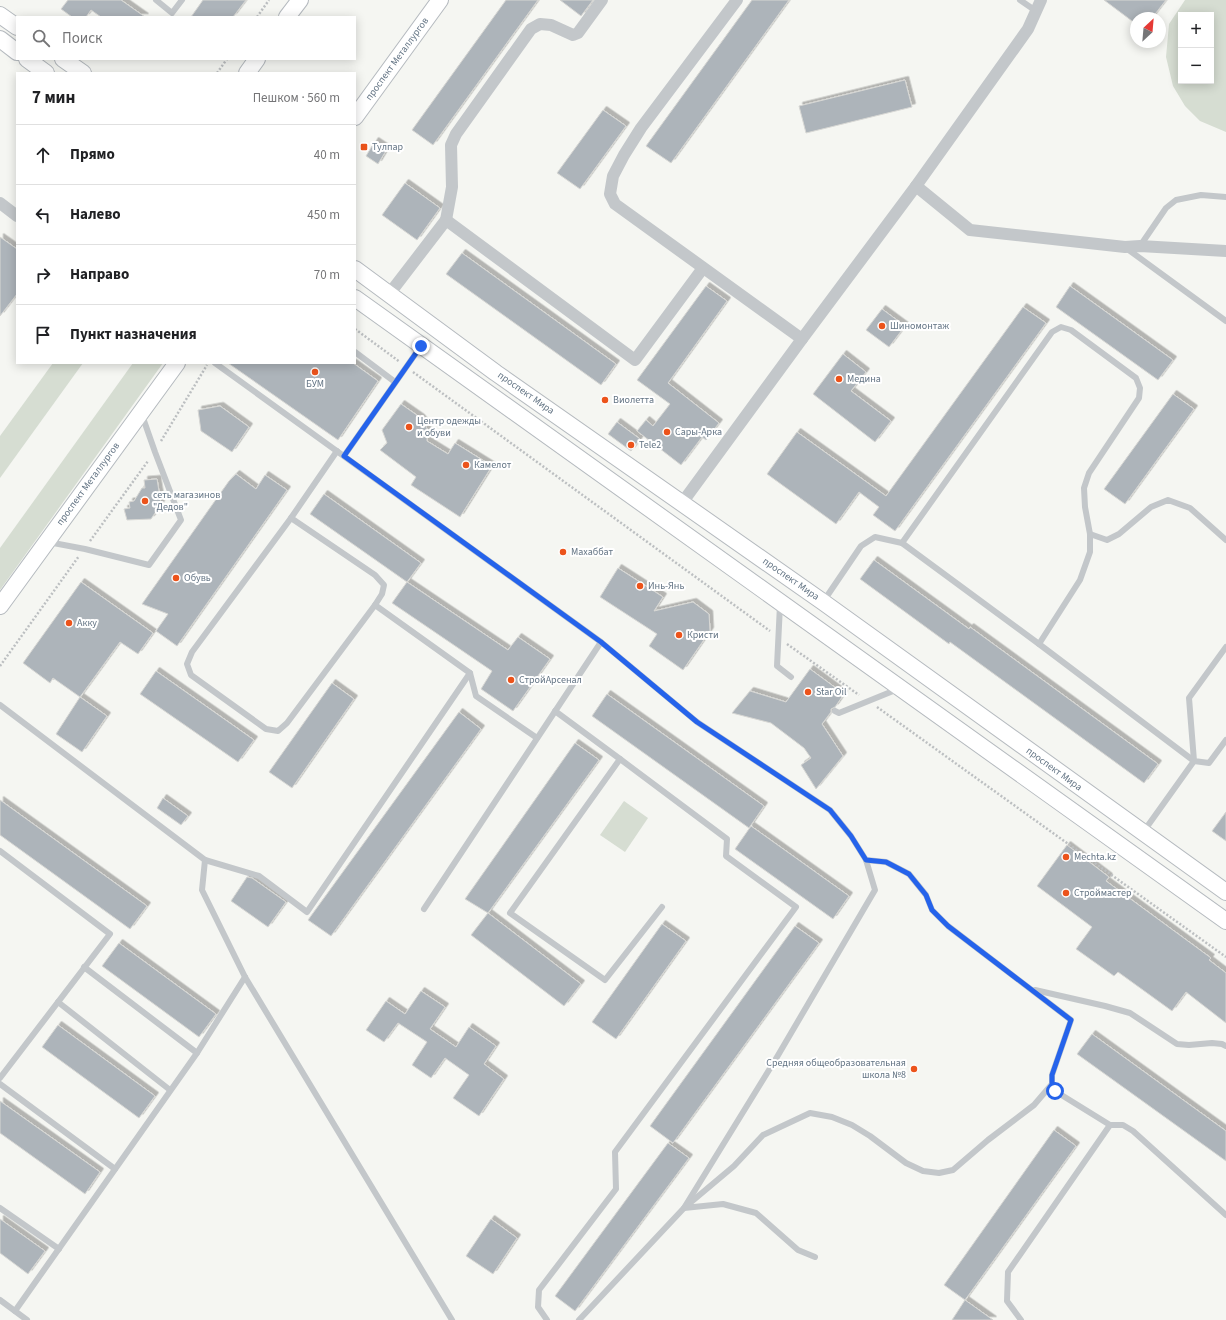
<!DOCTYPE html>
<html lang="ru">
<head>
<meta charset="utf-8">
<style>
	:root { --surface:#fff; --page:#f6f6f6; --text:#202124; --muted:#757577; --line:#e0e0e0 }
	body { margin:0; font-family:"Source Sans 3",sans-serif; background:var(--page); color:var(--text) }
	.controls { position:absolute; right:12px; top:12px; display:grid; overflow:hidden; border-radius:0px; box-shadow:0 2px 10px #0003 }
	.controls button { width:36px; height:36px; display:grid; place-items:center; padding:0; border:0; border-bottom:1px solid var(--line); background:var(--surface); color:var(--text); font:20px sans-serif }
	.compass { position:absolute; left:1130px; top:12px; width:36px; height:36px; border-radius:50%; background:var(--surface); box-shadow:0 2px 10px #0003; rotate:26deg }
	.stop { position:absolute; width:12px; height:12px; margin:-9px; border:3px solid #2563eb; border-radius:50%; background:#fff }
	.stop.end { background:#2563eb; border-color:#fff; box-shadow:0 1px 4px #0008 }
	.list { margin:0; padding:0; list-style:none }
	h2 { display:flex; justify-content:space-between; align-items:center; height:52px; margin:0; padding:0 16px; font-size:17px }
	h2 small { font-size:13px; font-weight:400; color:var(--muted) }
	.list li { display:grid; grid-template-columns:26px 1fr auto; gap:12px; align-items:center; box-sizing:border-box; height:60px; padding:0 16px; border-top:1px solid var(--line) }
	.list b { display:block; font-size:15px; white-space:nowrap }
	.list em { font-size:13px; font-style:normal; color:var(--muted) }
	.icon { flex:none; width:22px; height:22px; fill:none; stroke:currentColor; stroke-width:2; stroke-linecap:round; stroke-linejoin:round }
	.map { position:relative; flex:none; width:1226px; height:1320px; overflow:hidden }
	.search { position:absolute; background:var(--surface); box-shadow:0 2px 10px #0003; left:16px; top:16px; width:340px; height:44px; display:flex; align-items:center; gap:10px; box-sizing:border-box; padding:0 14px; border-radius:0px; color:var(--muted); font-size:15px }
	.panel { position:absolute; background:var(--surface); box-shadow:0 2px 10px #0003; left:16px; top:72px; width:340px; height:292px; border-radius:0px }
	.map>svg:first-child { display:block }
	.green { fill:#d6ddd2; fill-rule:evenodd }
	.building { fill:#adb4ba; stroke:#d7d7d4; filter:url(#shadow) }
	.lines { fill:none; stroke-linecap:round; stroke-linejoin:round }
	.secondary-casing { stroke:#b5babf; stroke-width:18 }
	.path { stroke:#bcbfc1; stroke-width:2.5; stroke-dasharray:2 2; stroke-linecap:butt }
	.lane { stroke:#c3c7ca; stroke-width:6 }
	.street { stroke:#c3c7ca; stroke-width:12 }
	.secondary { stroke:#fff; stroke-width:16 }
	.route { stroke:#2563eb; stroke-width:5 }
	.poi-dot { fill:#ec531b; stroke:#fff; stroke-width:1.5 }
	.labels { text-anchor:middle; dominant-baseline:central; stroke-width:4; stroke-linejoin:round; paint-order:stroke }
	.street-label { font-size:10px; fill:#637484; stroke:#fff }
	.poi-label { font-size:10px; fill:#637484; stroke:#fff; text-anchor:start }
</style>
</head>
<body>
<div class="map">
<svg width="1226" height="1320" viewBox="0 0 1226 1320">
	<defs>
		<filter id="shadow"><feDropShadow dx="3.5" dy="-3.5" stdDeviation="0" flood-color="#0004"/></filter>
	</defs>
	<rect width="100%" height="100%" fill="#f5f6f2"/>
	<!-- green -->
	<g class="green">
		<path d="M1185,0H1226V132L1200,121L1185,106L1173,86L1166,57L1169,24ZM1181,15H1211V81H1181Z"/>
		<path d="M53,363H83L0,478V436Z"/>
		<path d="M133,363H163L0,590V548Z"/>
		<path d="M624,801L648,818L625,852L600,835Z"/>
	</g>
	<!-- building -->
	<g class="building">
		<path d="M68,0H121L145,17H101L91,10L86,17H72L61,9Z"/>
		<path d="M203,0H246L233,17H191Z"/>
		<path d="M506,0H538L433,145L412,130Z"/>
		<path d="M560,0H593L581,16Z"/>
		<path d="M752,0H789L671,163L646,146Z"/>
		<path d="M1104,0H1166L1152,18H1136V24Z"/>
		<path d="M905,80L912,107L806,133L799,106Z"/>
		<path d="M603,110L626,126L580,189L557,173Z"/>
		<path d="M375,141L387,149L378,164L366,156Z"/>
		<path d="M405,183L440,208L417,240L382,215Z"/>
		<path d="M0,237L17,249V294L0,316Z"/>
		<path d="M462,253L616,364L601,385L446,274Z"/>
		<path d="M706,286L727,301L668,383L719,423L706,440L702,437L681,465L637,431L646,420L653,426L670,404L637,380Z"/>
		<path d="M1070,286L1173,360L1158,380L1056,307Z"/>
		<path d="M1023,307L1046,323L895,531L873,515L879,507L859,492L836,524L767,474L797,432L886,496Z"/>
		<path d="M882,309L905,326L889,347L866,330Z"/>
		<path d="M843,354L866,372L851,391L891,421L875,442L813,394Z"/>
		<path d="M228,363H353L378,381L338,440Z"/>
		<path d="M1173,394L1194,409L1125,504L1104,489Z"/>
		<path d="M401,404L421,418L424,422L427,429V441L448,454L455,443L492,466L460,517L411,485L416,477L380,450L387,443L382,430Z"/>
		<path d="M220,406L249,427L232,452L201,431L198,410Z"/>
		<path d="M617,422L640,439L631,451L608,434Z"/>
		<path d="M236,474L256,489L265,475L287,490L177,646L156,631L168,614L142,604L229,481Z"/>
		<path d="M157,479L161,504L151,519L127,520L124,509L130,508L129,502L134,501L142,488H145L144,480Z"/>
		<path d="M324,494L421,563L407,582L310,514Z"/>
		<path d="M874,560L969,629L970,627L1158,764L1144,783L950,642L949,644L860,579Z"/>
		<path d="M618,568L663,597L654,611L693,602L709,614L710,631L683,670L649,646L657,634L600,597Z"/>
		<path d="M81,582L153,633L138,654L120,642L80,697L53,678L50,683L23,663Z"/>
		<path d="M407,582L508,650L518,637L550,659L513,711L481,689L492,671L392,603Z"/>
		<path d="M810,669L844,694L835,707L831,709V712L822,724L843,756L816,789L801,765L811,758L804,748L771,723L732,713L750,691L786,702Z"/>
		<path d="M156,671L254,740L238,762L140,694Z"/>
		<path d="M332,683L354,699L292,788L269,772Z"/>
		<path d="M607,694L764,806L749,828L592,716Z"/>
		<path d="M80,697L107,716L82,752L56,734Z"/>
		<path d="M459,712L481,729L331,936L308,920Z"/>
		<path d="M575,743L599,760L488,913L465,899Z"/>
		<path d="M163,798L188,816L181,825L157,808Z"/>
		<path d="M0,800L147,906L130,929L0,835Z"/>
		<path d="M1226,812V841L1212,831Z"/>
		<path d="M751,826L849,896L833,919L735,849Z"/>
		<path d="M1067,845L1109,877L1106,881L1211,958L1209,960L1226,973V1023L1186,992L1172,1011L1118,972L1114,976L1076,949L1092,927L1037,886Z"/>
		<path d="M247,877L252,878L286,902L268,927L231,901Z"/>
		<path d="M488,913L581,984L564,1006L471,935Z"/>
		<path d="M662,924L686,941L616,1039L592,1022Z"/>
		<path d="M795,926L819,943L673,1143L650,1126Z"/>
		<path d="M119,943L216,1014L199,1037L102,966Z"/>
		<path d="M421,991L445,1007L430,1029L456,1047L469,1027L496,1046L484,1064L504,1079L479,1116L453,1098L469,1075L445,1058L431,1078L412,1065L427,1042L398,1023L384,1042L366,1030L386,1001L405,1014Z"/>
		<path d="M58,1025L155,1096L139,1118L42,1047Z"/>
		<path d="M1092,1034L1226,1131V1161L1077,1054Z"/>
		<path d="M0,1101L100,1172L85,1194L0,1133Z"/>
		<path d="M1054,1130L1076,1146L965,1300L944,1285Z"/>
		<path d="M668,1143L689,1158L575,1311L555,1296Z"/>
		<path d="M0,1219L45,1251L28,1274L0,1253Z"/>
		<path d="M491,1219L517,1238L493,1274L466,1256Z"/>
		<path d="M965,1300L993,1320H952Z"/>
	</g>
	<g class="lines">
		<defs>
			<g id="secondary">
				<path d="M0,15L17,27"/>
				<path d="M287,17L300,0"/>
				<path d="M0,39L17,52"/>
				<path d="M27,59L46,73"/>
				<path d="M63,59L83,73"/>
				<path d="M247,73L257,59"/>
				<path d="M355,117L440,0"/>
				<path d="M355,269L496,373L823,602L1226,892"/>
				<path d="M355,298L1226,921"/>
				<path d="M0,606L177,363"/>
			</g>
		</defs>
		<!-- secondary casing -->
		<use href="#secondary" class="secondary-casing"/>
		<!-- path -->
		<g class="path">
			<path d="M257,17L269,0"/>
			<path d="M217,73L227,59"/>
			<path d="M355,329L400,362"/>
			<path d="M413,372L770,631"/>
			<path d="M161,441L207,365"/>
			<path d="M90,541L148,461"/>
			<path d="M787,644L859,695"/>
			<path d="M0,666L79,556"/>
			<path d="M877,707L1226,957"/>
		</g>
		<!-- lane -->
		<g class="lane">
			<path d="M156,0L172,13L182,0"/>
			<path d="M1020,0L1036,11"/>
			<path d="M1140,246L1166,208L1176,200L1201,195L1226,197"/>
			<path d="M1126,248L1226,321"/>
			<path d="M355,352L395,382"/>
			<path d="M215,363L601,642L697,722L830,810L851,836L866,860L875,890L777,1057L684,1208L579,1320"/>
			<path d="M337,451L291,518L192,652L187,664L191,675L266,729L278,731L287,723L375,605L470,673L476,696L537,738"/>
			<path d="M344,456L421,346"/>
			<path d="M291,518L375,575L384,585L382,594L375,605"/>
			<path d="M1090,534L1107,540L1119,534L1151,507L1168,500L1190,508L1226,540"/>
			<path d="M48,542L85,549L149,565L181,520L155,452L142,415"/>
			<path d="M902,543L1052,332L1061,327L1071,330L1136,378L1140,388L1139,398L1089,473L1084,488L1085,507L1090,534V552L1080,580L1039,644"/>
			<path d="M823,602L861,546L875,537L902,543L1039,644L1194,761L1144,831"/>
			<path d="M780,605L777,666L791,677"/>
			<path d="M1226,647L1189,698L1194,761L1209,763L1226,740"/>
			<path d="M0,705L205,860L259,876L307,912L470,673"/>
			<path d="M555,711L620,759L510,913L605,980L662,907"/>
			<path d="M835,711L839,713L898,689"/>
			<path d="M0,851L110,934L0,1078"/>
			<path d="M205,860L202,890L245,977L452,1320"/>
			<path d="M866,860L886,862L909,874L926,895L932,910L948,926L1071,1020L1052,1075V1084L1055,1091L1110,1125"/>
			<path d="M424,909L601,642"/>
			<path d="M84,967L197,1053"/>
			<path d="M1035,990L1105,1006L1130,1013L1177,1044L1189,1045L1212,1043L1222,1044L1226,1046"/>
			<path d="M58,1002L170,1090"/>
			<path d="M0,1084L115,1169"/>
			<path d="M0,1208L59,1249"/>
			<path d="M815,1257L798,1250L756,1213L723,1204L684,1208L734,1166L763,1135L810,1113L832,1117L852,1125L870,1136L906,1163L923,1171L939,1173L953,1170L988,1140L1034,1105L1052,1084"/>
			<path d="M0,1300L27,1320"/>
			<path d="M15,1311L197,1053L245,977"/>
			<path d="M547,1320L538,1307L539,1290L616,1189L615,1152L796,907L726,856L727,839L620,759"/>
			<path d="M1021,1320L1007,1301L1008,1272L1110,1125H1123L1133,1131L1226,1215"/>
		</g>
		<!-- street -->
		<g class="street">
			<path d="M737,0L641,128L624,155L613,176L610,194L615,204L802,339"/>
			<path d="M916,186L970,230L1125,247L1140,246L1226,251"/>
			<path d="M0,203L17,216"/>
			<path d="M446,220L452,187L451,145L456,134L531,29L540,24L551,25L573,35L578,33L602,0"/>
			<path d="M390,293L446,220L635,360L703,268"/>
			<path d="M682,503L802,339L916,186L1028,29L1041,0"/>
		</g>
		<!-- secondary -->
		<use href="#secondary" class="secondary"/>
	</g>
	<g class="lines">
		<!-- route -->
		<path class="route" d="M421,346L344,456L601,642L697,722L830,810L851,836L866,860L886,862L909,874L926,895L932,910L948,926L1071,1020L1052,1075V1084L1055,1091"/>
	</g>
	<!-- markers -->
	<g class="poi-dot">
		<rect x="360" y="143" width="8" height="8" rx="2"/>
		<circle cx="882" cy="326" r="4"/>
		<circle cx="315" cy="372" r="4"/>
		<circle cx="839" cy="379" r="4"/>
		<circle cx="605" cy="400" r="4"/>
		<circle cx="409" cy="427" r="4"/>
		<circle cx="667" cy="432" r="4"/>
		<circle cx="631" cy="445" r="4"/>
		<circle cx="466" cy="465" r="4"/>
		<circle cx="145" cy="501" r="4"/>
		<circle cx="563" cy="552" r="4"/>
		<circle cx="176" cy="578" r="4"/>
		<circle cx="640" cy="586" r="4"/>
		<circle cx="69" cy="623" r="4"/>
		<circle cx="679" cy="635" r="4"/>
		<circle cx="511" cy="680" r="4"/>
		<circle cx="808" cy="692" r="4"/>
		<circle cx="1066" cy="857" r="4"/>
		<circle cx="1066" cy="893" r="4"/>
		<circle cx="914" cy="1069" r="4"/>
	</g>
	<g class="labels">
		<!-- street labels -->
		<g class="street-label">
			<text transform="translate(397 59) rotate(-54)">проспект Металлургов</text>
			<text transform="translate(526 393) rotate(35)">проспект Мира</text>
			<text transform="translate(88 484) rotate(-54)">проспект Металлургов</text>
			<text transform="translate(791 579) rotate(35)">проспект Мира</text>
			<text transform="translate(1054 769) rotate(36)">проспект Мира</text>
		</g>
		<!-- poi labels -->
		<g class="poi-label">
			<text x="372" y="147">Тулпар</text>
			<text x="890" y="326">Шиномонтаж</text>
			<text x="847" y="379">Медина</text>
			<text x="315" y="384" text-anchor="middle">БУМ</text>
			<text x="613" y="400">Виолетта</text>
			<text x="417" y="421">Центр одежды<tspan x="417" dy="12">и обуви</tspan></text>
			<text x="675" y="432">Сары-Арка</text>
			<text x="639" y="445">Tele2</text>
			<text x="474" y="465">Камелот</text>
			<text x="153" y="495">сеть магазинов<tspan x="153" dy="12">"Дедов"</tspan></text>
			<text x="571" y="552">Махаббат</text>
			<text x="184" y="578">Обувь</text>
			<text x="648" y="586">Инь-Янь</text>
			<text x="77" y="623">Акку</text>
			<text x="687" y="635">Кристи</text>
			<text x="519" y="680">СтройАрсенал</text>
			<text x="816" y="692">Star Oil</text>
			<text x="1074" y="857">Mechta.kz</text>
			<text x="1074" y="893">Строймастер</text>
			<text x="906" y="1063" text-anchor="end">Средняя общеобразовательная<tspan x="906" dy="12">школа №8</tspan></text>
		</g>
	</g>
</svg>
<div class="controls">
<button>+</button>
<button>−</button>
</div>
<svg class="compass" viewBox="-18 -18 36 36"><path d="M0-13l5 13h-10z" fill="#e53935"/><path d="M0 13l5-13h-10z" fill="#757577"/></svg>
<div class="stop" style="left:1055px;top:1091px"></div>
<div class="stop end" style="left:421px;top:346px"></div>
<div class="search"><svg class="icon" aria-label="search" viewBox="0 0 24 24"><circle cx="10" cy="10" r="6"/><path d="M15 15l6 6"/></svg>Поиск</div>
<section class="panel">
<h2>7 мин<small>Пешком · 560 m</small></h2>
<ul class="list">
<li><svg class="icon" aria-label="ahead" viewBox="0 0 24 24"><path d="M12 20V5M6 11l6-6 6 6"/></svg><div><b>Прямо</b></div><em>40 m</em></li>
<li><svg class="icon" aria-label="left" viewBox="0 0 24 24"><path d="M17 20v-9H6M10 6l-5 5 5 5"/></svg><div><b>Налево</b></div><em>450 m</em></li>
<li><svg class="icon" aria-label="right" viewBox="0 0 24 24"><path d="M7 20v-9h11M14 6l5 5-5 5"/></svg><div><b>Направо</b></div><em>70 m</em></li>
<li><svg class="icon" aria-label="arrive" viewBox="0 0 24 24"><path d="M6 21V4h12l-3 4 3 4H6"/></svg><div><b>Пункт назначения</b></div></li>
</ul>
</section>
</div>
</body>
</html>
